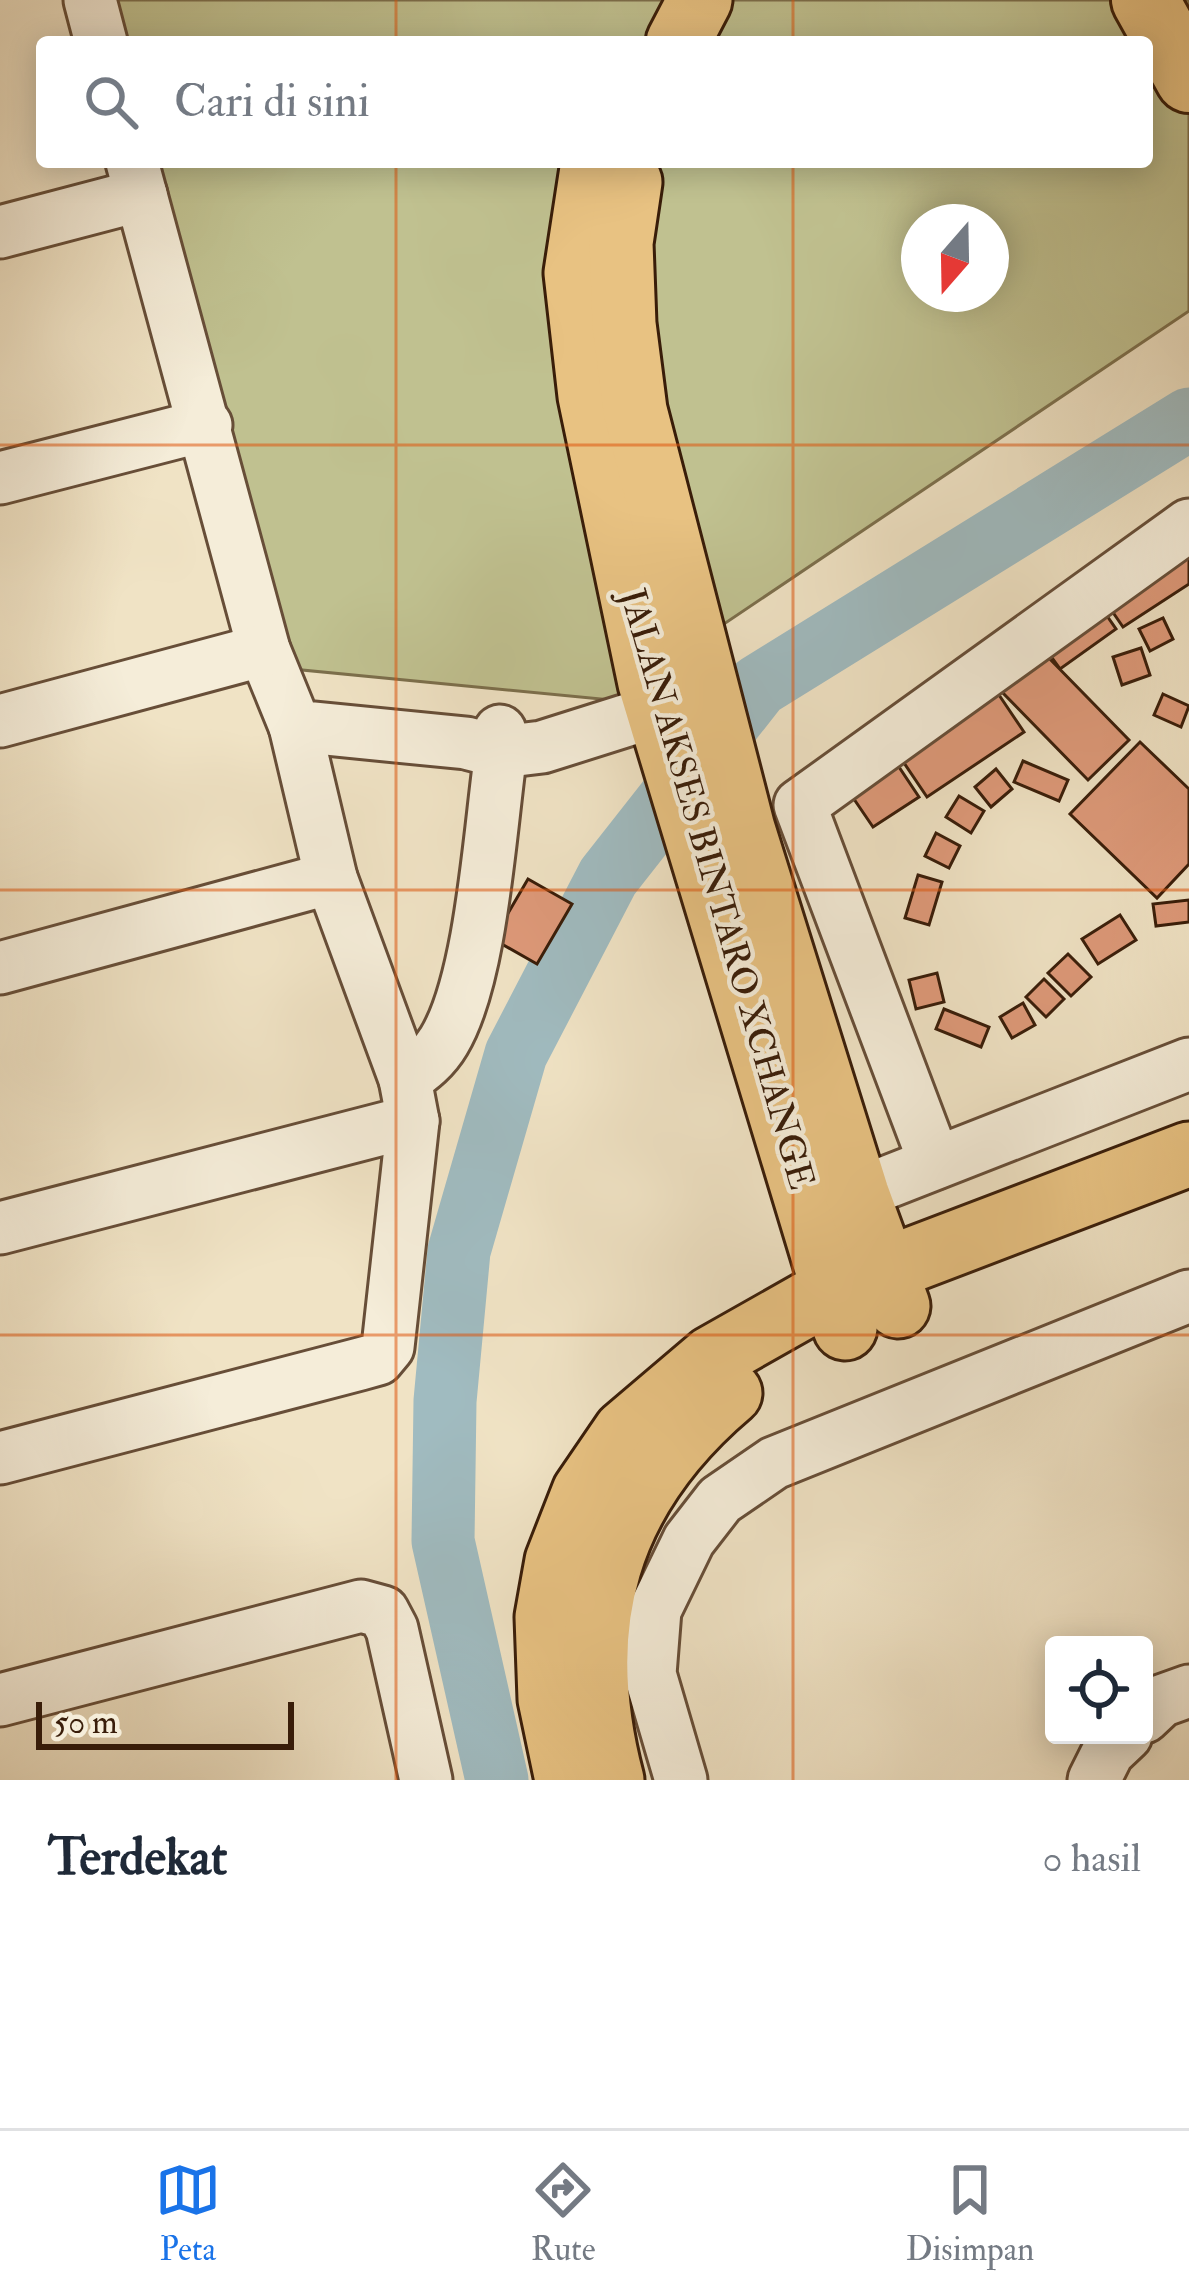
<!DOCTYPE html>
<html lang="id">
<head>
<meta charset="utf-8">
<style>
	:root { --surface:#fff; --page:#f6f6f7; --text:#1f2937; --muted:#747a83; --line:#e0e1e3; --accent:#1a73e8 }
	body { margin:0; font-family:"IM FELL Double Pica",serif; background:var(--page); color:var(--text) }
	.controls { position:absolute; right:36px; bottom:36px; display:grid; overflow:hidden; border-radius:12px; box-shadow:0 6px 30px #0003 }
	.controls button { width:108px; height:108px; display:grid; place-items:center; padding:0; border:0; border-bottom:3px solid var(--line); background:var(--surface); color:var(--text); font:60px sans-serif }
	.compass { position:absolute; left:901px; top:204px; width:108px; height:108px; border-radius:50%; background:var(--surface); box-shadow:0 6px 30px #0003; rotate:200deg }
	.scale { position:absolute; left:36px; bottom:30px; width:258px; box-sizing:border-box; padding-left:12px; border:6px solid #391d09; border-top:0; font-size:33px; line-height:42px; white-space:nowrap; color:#391d09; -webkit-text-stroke:9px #f5edd9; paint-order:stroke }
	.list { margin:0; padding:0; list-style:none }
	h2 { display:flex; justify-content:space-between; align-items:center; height:156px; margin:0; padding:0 48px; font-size:51px }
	h2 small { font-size:39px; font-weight:400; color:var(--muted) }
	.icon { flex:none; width:66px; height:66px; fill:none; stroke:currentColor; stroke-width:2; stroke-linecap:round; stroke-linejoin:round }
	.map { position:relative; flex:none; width:1189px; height:1780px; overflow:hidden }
	.search { position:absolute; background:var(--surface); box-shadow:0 6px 30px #0003; left:36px; right:36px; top:36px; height:132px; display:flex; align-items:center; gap:30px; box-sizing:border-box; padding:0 42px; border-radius:12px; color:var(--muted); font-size:45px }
	.sheet { height:348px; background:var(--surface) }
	nav { display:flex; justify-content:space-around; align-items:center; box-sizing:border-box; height:168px; border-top:3px solid var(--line); background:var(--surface); font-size:33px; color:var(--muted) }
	nav a { display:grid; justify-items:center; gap:6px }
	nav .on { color:var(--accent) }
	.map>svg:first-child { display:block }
	.green { fill:#c0c190; stroke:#7c6f4c; stroke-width:3; fill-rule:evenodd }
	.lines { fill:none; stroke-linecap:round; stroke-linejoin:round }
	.river { stroke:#a0bbc0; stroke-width:63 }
	.building { fill:#de9979; stroke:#391d09; stroke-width:3 }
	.minor-casing { stroke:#674e38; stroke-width:57 }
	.major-casing { stroke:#391d09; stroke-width:69 }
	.highway-casing { stroke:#391d09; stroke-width:72 }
	.minor { stroke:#f5edd9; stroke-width:51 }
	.major { stroke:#e8c282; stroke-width:63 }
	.highway { stroke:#e8c282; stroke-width:66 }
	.grid { fill:none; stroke:#df560c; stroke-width:3; stroke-opacity:0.55 }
	.labels { text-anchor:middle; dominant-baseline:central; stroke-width:9; stroke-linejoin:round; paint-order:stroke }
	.street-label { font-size:36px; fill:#391d09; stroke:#f5edd9 }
</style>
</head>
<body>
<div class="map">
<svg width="1189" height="1780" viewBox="0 0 1189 1780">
	<rect width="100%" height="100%" fill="#f0e3c5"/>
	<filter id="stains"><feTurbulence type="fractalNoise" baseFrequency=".00167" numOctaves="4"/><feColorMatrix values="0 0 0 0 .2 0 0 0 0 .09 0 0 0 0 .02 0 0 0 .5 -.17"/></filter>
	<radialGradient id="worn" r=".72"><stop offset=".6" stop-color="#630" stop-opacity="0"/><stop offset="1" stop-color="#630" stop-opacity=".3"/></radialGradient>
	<!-- green -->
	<path class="green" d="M109,0H1189V311L611,700L282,668L151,162H1147V42H120ZM919,222H991V294H919Z"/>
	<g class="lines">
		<!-- river -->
		<path class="river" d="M497,1780L443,1541L445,1401L459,1251L516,1054L608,877L758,686L1189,419"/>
	</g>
	<!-- building -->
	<g class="building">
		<path d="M1189,537V584L1123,627L1101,595Z"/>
		<path d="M1096,600L1116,629L1060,669L1039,640Z"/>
		<path d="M1163,618L1173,639L1150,651L1139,629Z"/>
		<path d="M1141,648L1150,675L1122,685L1113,657Z"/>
		<path d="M1043,652L1129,740L1088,780L1002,692Z"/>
		<path d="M997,692L1024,732L927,797L900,757Z"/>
		<path d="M1163,694L1189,706L1181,727L1154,715Z"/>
		<path d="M1140,742L1189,789V864L1157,898L1070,814Z"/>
		<path d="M889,752L919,797L873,827L843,783Z"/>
		<path d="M1023,761L1068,780L1059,801L1014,782Z"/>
		<path d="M996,769L1012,789L991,807L975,787Z"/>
		<path d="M959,796L984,811L971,833L946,817Z"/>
		<path d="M936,833L960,846L949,868L925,856Z"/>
		<path d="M918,875L942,882L929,925L905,918Z"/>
		<path d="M528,879L572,904L537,964L493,939Z"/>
		<path d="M1189,900V922L1156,926L1153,904Z"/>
		<path d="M1120,915L1136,940L1098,964L1082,939Z"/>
		<path d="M1068,954L1091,977L1071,996L1048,973Z"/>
		<path d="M937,973L944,1002L916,1009L909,980Z"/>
		<path d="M1044,979L1064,999L1046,1017L1026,997Z"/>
		<path d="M1023,1003L1035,1025L1012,1038L1000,1017Z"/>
		<path d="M944,1009L989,1027L981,1047L936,1029Z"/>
	</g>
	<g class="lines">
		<defs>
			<g id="minor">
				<path d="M90,0L101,42"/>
				<path d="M132,162L264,650L295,726L466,743L501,752L542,747L694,699"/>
				<path d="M0,232L141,195"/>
				<path d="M0,478L206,425"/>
				<path d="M0,721L264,650"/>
				<path d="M295,726L331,878L405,1079"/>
				<path d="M0,968L331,878"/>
				<path d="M935,1163L800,805L1189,525"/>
				<path d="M857,1194L1189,1064"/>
				<path d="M0,1228L413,1121"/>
				<path d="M0,1458L360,1364L378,1359L388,1347L413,1121L405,1079C421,1068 434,1058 444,1041C482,978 490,828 501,752L500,731"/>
				<path d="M0,1700L361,1606L383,1612L392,1629L426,1780"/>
				<path d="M1144,1717L1161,1701L1189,1691"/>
				<path d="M681,1780L650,1674L655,1610L689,1540L720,1500L774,1463L1189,1296"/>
				<path d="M1094,1780L1108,1752L1126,1735"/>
			</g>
			<g id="major">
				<path d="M678,42L700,0"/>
				<path d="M593,162L576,273L590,396L650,683L845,1328"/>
				<path d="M630,182L621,243L624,324L635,410L743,829L857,1194L898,1306"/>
				<path d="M567,1780L550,1699L547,1617L557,1561L584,1492L625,1432L712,1358L832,1290L1189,1154"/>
				<path d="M612,1780C571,1624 606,1498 730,1393"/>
			</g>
			<path id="highway" d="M1145,0L1189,79"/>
		</defs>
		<!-- minor casing -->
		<use href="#minor" class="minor-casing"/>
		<!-- major casing -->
		<use href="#major" class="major-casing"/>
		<!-- highway casing -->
		<use href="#highway" class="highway-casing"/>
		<!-- minor -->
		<use href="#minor" class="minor"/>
		<!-- major -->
		<use href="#major" class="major"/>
		<!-- highway -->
		<use href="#highway" class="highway"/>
	</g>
	<!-- grid -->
	<path class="grid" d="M396,0V42M793,0V42M396,162V1780M793,162V1780M0,445H1189M0,890H1189M0,1335H1189"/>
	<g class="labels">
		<!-- street labels -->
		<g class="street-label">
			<text transform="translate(717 889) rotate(74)">JALAN AKSES BINTARO XCHANGE</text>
		</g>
	</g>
	<rect width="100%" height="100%" filter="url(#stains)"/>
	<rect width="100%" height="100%" fill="url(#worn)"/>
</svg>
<div class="controls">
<button><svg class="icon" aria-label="locate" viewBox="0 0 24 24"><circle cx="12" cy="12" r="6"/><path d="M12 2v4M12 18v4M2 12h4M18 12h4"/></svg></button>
</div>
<svg class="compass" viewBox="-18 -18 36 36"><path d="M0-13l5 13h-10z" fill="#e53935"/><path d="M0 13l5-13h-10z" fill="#747a83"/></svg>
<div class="scale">50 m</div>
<div class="search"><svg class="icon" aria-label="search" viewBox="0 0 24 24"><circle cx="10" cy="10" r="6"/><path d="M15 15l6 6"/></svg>Cari di sini</div>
</div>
<section class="sheet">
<h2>Terdekat<small>0 hasil</small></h2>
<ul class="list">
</ul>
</section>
<nav>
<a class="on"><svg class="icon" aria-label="map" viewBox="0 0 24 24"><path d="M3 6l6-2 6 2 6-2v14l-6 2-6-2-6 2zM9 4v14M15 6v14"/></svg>Peta</a>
<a><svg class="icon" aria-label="directions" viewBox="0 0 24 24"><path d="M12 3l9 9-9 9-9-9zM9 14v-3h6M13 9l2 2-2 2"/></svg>Rute</a>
<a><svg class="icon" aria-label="saved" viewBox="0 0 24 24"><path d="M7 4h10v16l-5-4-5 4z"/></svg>Disimpan</a>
</nav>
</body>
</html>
